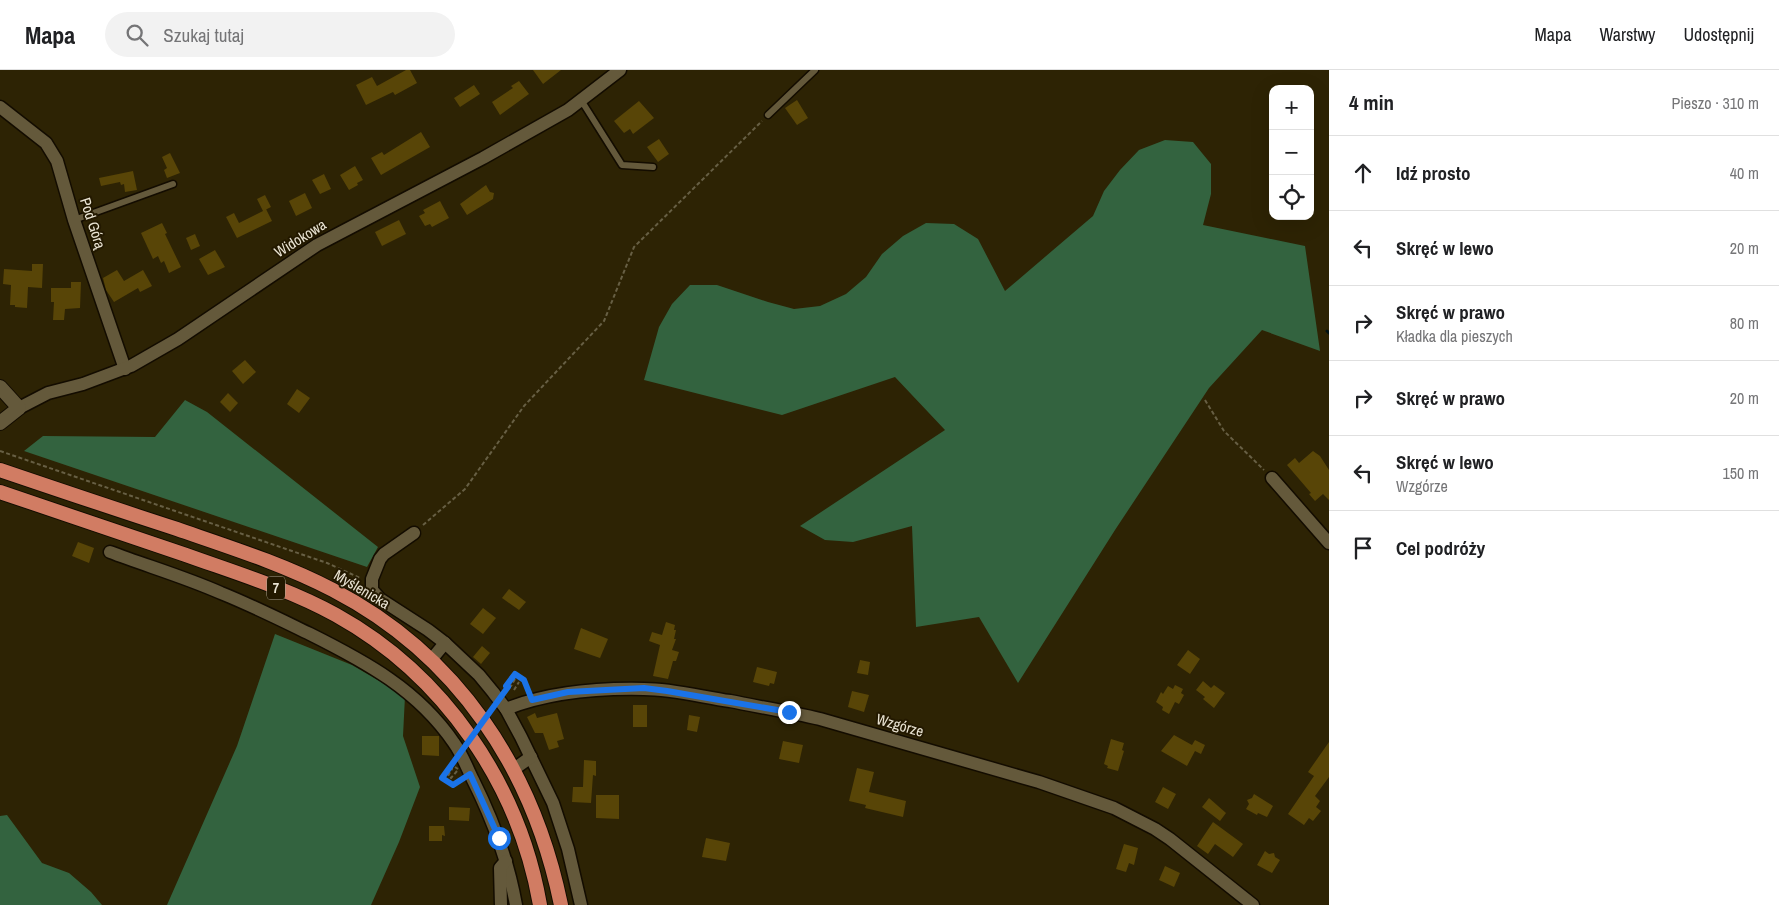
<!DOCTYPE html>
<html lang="pl">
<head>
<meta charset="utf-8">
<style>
	:root { --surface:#fff; --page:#f2f2f2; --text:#202124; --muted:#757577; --line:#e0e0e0 }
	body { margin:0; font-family:"Archivo Narrow",sans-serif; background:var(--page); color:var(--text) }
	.controls { position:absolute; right:15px; top:15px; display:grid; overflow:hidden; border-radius:10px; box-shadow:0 5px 20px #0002 }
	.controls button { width:45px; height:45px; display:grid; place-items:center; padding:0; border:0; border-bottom:1px solid var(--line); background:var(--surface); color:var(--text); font:25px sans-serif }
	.stop { position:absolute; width:15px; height:15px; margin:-11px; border:4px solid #1a73e8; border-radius:50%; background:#fff }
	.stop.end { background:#1a73e8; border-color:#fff; box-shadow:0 1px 5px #0008 }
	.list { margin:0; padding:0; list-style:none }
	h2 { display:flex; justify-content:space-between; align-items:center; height:65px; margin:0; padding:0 20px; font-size:21px }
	h2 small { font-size:16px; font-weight:400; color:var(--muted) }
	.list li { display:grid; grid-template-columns:32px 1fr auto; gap:15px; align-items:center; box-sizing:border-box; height:75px; padding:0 20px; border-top:1px solid var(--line) }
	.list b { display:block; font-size:19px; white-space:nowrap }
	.list p { margin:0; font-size:16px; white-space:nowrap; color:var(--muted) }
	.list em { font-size:16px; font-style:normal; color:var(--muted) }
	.icon { flex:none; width:28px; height:28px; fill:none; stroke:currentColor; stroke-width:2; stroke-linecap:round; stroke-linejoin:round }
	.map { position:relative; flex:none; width:1329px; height:835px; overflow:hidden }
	header { display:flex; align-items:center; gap:30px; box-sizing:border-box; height:70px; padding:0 25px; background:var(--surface); border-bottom:1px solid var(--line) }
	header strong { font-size:24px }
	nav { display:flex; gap:28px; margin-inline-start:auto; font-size:18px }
	.search { width:350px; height:45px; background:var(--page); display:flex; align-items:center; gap:12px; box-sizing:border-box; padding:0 18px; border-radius:28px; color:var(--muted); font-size:19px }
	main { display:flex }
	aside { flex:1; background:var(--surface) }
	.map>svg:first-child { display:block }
	.forest { fill:#33633f }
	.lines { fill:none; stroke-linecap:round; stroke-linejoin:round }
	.stream { stroke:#001215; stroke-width:3 }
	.building { fill:#584507 }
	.service-casing { stroke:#130c00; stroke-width:9 }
	.minor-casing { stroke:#130c00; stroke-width:15 }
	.tertiary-casing { stroke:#130c00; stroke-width:16 }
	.trunk-casing { stroke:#130c00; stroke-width:16 }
	.path { stroke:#675f44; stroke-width:2; stroke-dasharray:4 2.5; stroke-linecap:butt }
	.service { stroke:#64593b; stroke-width:6 }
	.minor { stroke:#64593b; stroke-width:12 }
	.tertiary { stroke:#64593b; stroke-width:14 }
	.trunk { stroke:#d17c63; stroke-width:14 }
	.path-bridge { stroke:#675f44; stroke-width:2; stroke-dasharray:4 2.5; stroke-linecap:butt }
	.route { stroke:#1a73e8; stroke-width:6 }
	.labels { text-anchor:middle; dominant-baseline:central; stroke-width:4; stroke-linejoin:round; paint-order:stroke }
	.shield { fill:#231900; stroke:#aea794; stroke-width:1 }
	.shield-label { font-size:14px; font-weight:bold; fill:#eae4d3 }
	.street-label { font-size:15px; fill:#eae4d3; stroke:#231900 }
</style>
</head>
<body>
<header>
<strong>Mapa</strong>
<div class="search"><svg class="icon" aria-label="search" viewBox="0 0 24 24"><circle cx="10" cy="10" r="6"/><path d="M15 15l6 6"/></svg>Szukaj tutaj</div>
<nav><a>Mapa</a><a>Warstwy</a><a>Udostępnij</a></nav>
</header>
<main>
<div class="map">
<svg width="1329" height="835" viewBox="0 0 1329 835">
	<rect width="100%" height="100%" fill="#2d2304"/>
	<!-- forest -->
	<g class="forest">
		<path d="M1165,70L1193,72L1211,94V124L1203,155L1305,176L1320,281L1262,260L1209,318L1115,460L1018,613L979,547L916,557L912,456L853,472L825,470L800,456L945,360L895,307L782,345L644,310L659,257L672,234L690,215H717L768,232L794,239L820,236L846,224L866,207L882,184L903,166L926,153L954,154L978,169L1005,221L1093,146L1104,121L1120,100L1139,80Z"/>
		<path d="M185,330L207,342L378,477L367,497L24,381L43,366L155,367Z"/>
		<path d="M275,564L352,595L405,626L403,666L420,717L399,772L371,835H167L237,676Z"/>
		<path d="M7,745L42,793L69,803L91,822L102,835H0V746Z"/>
	</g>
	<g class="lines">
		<!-- stream -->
		<path class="stream" d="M1327,261L1329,263"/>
	</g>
	<!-- building -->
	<g class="building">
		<path d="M406,0H410L417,13L395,25L393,22L366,35L356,15L372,7L377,16Z"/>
		<path d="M533,0H561L543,14Z"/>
		<path d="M519,11L529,24L500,45L492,32L513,18L511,16Z"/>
		<path d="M474,15L480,24L460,37L454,28Z"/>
		<path d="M797,30L808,48L797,55L785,38Z"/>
		<path d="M639,31L654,48L633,64L630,59L624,63L614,51Z"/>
		<path d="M421,62L430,77L381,105L371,88L382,82L384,85Z"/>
		<path d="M659,69L669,84L658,92L647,77Z"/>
		<path d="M170,83L180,103L167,108L164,100L167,98L162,87Z"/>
		<path d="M355,96L363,110L357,113L358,115L349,120L340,105Z"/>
		<path d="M133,101L137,120L125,122L124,114L121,115L120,112L101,116L99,108Z"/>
		<path d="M324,104L331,119L320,124L312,110Z"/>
		<path d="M486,115L490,122L494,123L493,129L467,145L460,134Z"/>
		<path d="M305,123L312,138L296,146L289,131Z"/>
		<path d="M265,125L271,137L265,140L266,139L272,151L237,168L226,147L234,143L239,153L263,141L257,129Z"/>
		<path d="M440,131L449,148L432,157L430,154L425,156L419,146L425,143L423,140Z"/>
		<path d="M399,150L406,164L382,176L375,162Z"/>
		<path d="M162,153L167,163L165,164L181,197L169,203L164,191L161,193L158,186L153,189L141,163Z"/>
		<path d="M195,164L200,176L191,180L186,168Z"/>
		<path d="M215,180L225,197L208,205L199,189Z"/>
		<path d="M32,194H43L42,218L28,217L27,238L15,237V235H10L11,215L3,214L4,199L32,201Z"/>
		<path d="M117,200L124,211L143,200L152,216L140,222L138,218L114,232L106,220L103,208Z"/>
		<path d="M71,212H81L80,238L65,239L64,250H53L54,232H51V218H71Z"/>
		<path d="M245,290L256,302L243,314L232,301Z"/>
		<path d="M297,319L310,328L299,343L287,334Z"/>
		<path d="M228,323L238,333L230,342L220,332Z"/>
		<path d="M1313,381L1320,386L1329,400V430L1323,424L1315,431L1309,424L1311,423L1287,395L1295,388L1299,393Z"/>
		<path d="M78,472L94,478L89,493L72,486Z"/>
		<path d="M509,519L526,532L519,540L502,528Z"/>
		<path d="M483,538L496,548L483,564L470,554Z"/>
		<path d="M666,552L675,555L674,560H676L674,569H676L672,580L679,582L676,591H673L668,609L653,606L660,575L649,571L652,562L662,565Z"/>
		<path d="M581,558L608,569L600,588L574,579Z"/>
		<path d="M482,576L490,583L481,594L473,587Z"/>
		<path d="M1188,580L1200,589L1190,604L1177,595Z"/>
		<path d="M860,590L870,592L868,605L857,603Z"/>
		<path d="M757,597L777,602L774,614L770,613L769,616L753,612Z"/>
		<path d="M1203,611L1211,618L1214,615L1225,623L1214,638L1203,629L1205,627L1196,620Z"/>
		<path d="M1175,615L1183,619L1181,623L1184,625L1179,634L1175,632L1169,644L1162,640L1163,637L1156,632L1161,622L1163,624L1168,616L1173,619Z"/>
		<path d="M852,621L869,625L864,642L848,637Z"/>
		<rect x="633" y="635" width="14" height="22"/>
		<path d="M535,643L537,648L557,643L564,669L557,671L559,677L549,680L543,663H535L527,647Z"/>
		<path d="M689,645L700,647L697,662L687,660Z"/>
		<path d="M1174,665L1192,675L1195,670L1205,675L1201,684L1195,681L1187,696L1161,681Z"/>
		<path d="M422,666H439V686L422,685Z"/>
		<path d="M1111,669L1124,673L1122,680L1124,681L1118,701L1107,698L1108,696L1104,694Z"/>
		<path d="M783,671L803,675L799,693L779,689Z"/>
		<path d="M1329,672V707L1315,726L1320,731L1316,737L1321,741L1313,751L1309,748L1304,755L1288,744L1314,706L1308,702Z"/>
		<path d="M584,690L596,691V706L593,705L591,733L572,732L573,717H583Z"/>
		<path d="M857,698L874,702L869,722L906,731L903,747L865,738L866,735L849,731Z"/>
		<path d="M1163,717L1176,724L1168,739L1155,732Z"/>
		<path d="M1254,724L1273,736L1267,747L1258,743L1257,745L1246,739L1249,734L1247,730L1252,728Z"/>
		<path d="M596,725H619V749L596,748Z"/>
		<path d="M1209,728L1226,743L1220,751L1202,737Z"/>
		<path d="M449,737L470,738L469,751L449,750Z"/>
		<path d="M1213,752L1243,774L1233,787L1215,774L1208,784L1197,776Z"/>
		<path d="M429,756H444L445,766L442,765V771H429Z"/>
		<path d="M706,768L730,773L726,791L702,787Z"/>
		<path d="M1124,774L1138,778L1134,795L1129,793L1126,802L1116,799Z"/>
		<path d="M1265,781L1269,784L1274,783L1275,787L1280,790L1272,803L1257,795Z"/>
		<path d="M1165,796L1180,803L1174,817L1159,810Z"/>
	</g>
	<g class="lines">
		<defs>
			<g id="service">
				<path d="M581,30L622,95L653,97"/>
				<path d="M768,45L815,0"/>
				<path d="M74,150L173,114"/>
			</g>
			<g id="minor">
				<path d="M0,37L46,73L57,91L74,150L125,299"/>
				<path d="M19,338L48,323L83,314L131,296L178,269L317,175L483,88L568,40L620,0"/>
				<path d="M1272,408L1329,473"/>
				<path d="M414,463L384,484L380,489L372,509V520L380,529L428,560L445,573"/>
				<path d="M110,482C147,496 185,507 221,523C251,535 281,550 310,564C366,592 418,620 454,673C462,684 467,698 473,710C493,750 508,790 516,835"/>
				<path d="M431,590L445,573L479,605L493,622L506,639L521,667L553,733L568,779L581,835"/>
				<path d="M506,639C549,622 598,618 644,619C673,619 702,627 730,631C760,637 790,642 820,649L1039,712L1114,738L1155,759L1170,769L1253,835"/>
				<path d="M514,699L531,687"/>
				<path d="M501,835L500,798L506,791"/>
			</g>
			<path id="tertiary" d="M0,317L19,338L0,353"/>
			<g id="trunk">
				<path d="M0,400C59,420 118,440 177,459C229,477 283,494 333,520C458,585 533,699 561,835"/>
				<path d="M0,422C62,443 124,464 186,485C236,503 289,519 336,545C444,605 519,714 540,835"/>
			</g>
		</defs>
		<!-- service casing -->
		<use href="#service" class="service-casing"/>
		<!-- minor casing -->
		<use href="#minor" class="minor-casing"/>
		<!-- tertiary casing -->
		<use href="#tertiary" class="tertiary-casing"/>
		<!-- trunk casing -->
		<use href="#trunk" class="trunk-casing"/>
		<!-- path -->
		<g class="path">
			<path d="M1205,330L1224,361L1264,400"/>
			<path d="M0,381L327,493L360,508"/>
			<path d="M423,455L465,419L524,336L604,251L634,177L762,51"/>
			<path d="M515,609L511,616H506L515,604L524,610L528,620"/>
			<path d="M514,620L519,612"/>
			<path d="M457,701L451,708L448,706L452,699V694L442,708L453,715L460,710"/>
		</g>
		<!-- service -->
		<use href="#service" class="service"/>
		<!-- minor -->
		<use href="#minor" class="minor"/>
		<!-- tertiary -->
		<use href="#tertiary" class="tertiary"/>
		<!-- trunk -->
		<use href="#trunk" class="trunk"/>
		<!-- path-bridge -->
		<g class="path-bridge">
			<path d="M453,695L508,617"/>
			<path d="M455,697L458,699"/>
		</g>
	</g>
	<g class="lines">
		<!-- route -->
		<path class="route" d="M499,768L470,704L453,715L442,708L508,617L506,616L515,604L524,610L532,630L568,622L644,618L667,621L789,642"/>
	</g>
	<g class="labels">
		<!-- shield labels -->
		<rect class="shield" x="267" y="506.5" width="18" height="23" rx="4"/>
		<g class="shield-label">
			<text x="276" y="518">7</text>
		</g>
		<!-- street labels -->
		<g class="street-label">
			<text transform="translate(93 153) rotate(72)">Pod Górą</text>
			<text transform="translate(300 168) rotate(-32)">Widokowa</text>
			<text transform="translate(362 519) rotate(31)">Myślenicka</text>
			<text transform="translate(900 655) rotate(16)">Wzgórze</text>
		</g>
	</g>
</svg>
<div class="controls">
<button>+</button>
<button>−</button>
<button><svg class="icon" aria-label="locate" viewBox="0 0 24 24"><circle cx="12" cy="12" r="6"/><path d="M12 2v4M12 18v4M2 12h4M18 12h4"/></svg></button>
</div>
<div class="stop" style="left:499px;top:768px"></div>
<div class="stop end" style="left:789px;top:642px"></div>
</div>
<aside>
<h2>4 min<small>Pieszo · 310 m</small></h2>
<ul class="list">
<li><svg class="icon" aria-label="ahead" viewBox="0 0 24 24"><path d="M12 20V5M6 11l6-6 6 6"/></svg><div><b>Idź prosto</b></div><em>40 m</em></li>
<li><svg class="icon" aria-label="left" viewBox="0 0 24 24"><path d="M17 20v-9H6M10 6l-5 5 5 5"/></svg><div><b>Skręć w lewo</b></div><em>20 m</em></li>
<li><svg class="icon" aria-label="right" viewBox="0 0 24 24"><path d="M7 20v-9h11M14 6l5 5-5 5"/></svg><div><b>Skręć w prawo</b><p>Kładka dla pieszych</p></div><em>80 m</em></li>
<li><svg class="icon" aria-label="right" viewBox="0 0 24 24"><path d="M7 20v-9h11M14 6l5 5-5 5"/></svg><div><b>Skręć w prawo</b></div><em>20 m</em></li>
<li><svg class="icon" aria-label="left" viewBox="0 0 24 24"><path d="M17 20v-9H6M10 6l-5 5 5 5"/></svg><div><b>Skręć w lewo</b><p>Wzgórze</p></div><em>150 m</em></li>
<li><svg class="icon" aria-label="arrive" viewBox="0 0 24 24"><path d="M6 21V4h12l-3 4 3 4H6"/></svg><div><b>Cel podróży</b></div></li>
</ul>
</aside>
</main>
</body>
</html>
